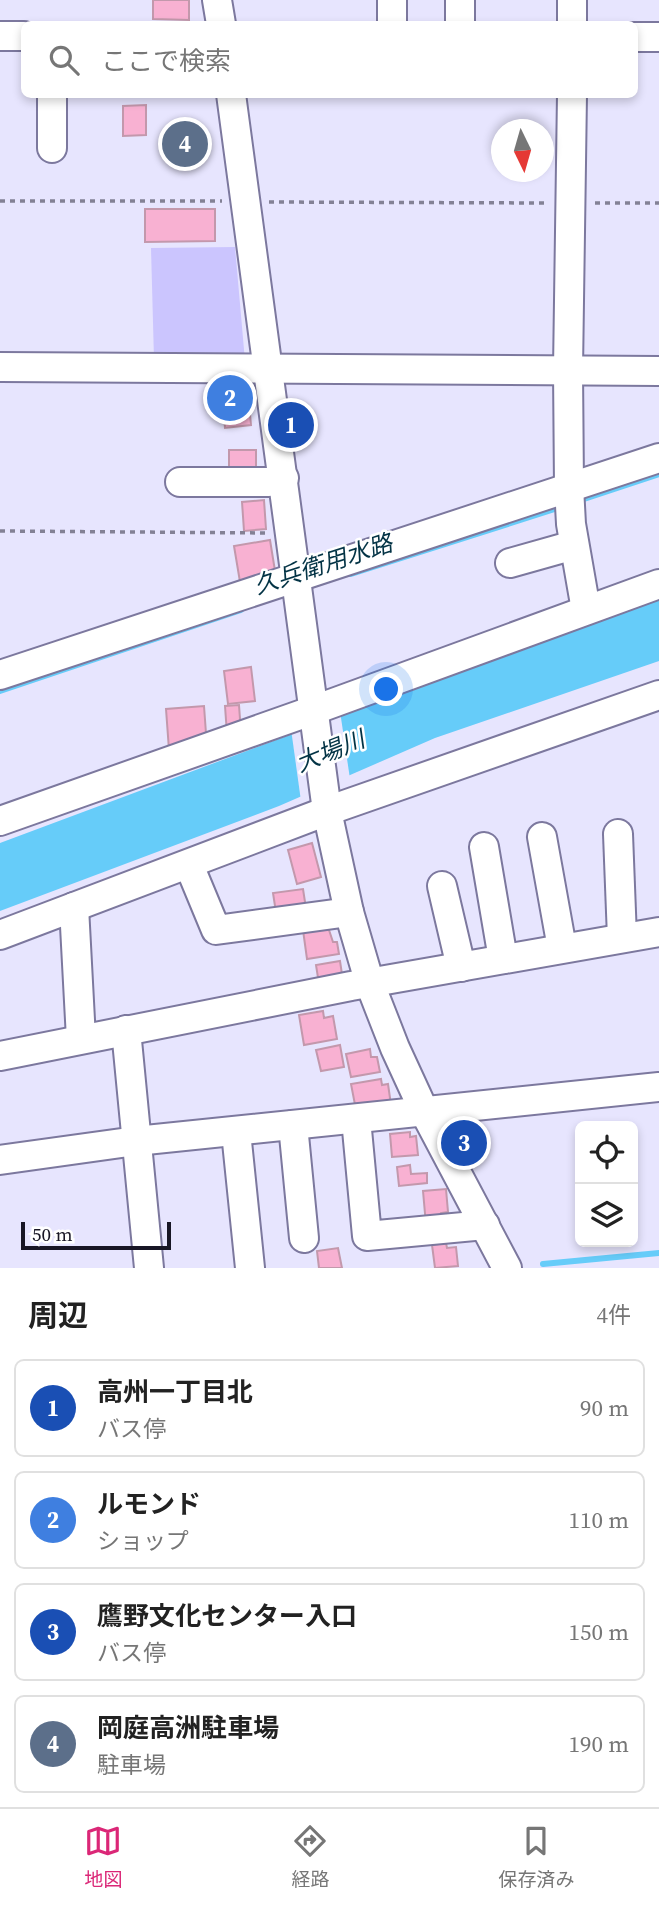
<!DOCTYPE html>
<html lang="ja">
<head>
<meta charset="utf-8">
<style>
	:root { --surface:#fff; --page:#f6f6f6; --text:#222; --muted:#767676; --line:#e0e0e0; --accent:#db2777 }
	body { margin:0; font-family:"Source Serif 4","Noto Sans JP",serif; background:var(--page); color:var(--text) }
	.controls { position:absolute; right:21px; bottom:21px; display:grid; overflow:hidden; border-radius:10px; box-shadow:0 4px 10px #0003 }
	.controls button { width:63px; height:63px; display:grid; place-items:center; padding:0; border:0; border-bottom:2px solid var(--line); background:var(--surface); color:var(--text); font:35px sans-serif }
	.compass { position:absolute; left:491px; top:119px; width:63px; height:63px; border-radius:50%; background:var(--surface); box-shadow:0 4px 10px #0003; rotate:175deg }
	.scale { position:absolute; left:21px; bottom:18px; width:150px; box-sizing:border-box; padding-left:7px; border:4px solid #181625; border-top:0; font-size:19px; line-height:24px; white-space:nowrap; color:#181625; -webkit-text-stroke:5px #fff; paint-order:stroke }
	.you { position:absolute; left:387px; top:690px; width:24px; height:24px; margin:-18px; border:5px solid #fff; border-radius:50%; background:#1a73e8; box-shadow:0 0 0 10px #1a73e833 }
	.badge { display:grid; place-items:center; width:46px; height:46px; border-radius:50%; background:var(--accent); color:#fff; font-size:23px; font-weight:700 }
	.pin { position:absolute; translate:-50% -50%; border:4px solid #fff; box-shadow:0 2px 7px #0006 }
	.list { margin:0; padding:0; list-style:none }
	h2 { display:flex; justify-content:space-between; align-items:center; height:91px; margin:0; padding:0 28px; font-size:30px }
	h2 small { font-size:23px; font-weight:400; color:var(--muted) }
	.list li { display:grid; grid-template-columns:46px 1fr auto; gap:21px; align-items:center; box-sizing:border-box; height:98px; margin:0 14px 14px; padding:0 14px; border:2px solid var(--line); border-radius:10px }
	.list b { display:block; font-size:26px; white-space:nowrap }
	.list p { margin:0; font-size:23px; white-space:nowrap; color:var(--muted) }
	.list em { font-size:23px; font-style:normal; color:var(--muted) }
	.icon { flex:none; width:38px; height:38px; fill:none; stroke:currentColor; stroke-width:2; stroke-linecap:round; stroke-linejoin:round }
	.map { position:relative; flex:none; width:659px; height:1268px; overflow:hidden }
	.search { position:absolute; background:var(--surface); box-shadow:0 4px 10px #0003; left:21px; right:21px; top:21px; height:77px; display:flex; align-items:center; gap:18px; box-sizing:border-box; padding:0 24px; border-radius:10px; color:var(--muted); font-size:26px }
	.sheet { height:539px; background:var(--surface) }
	nav { display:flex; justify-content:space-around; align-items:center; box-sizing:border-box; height:98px; border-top:2px solid var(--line); background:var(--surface); font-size:19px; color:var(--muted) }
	nav a { display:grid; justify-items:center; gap:4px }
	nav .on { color:var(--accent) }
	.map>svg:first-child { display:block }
	.green { fill:#cbc5fe }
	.water { fill:#66ccf9 }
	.pier { fill:#e7e5fe }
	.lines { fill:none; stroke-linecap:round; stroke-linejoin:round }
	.stream { stroke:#66ccf9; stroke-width:6 }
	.building { fill:#f8b1d2; stroke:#c398ac; stroke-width:2 }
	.minor-casing { stroke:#7c789e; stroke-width:32 }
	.path { stroke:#838195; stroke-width:3.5; stroke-dasharray:5 5; stroke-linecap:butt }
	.minor { stroke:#fff; stroke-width:28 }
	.labels { text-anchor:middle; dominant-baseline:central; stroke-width:5; stroke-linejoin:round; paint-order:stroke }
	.water-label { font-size:24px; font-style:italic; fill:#033345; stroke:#fff }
</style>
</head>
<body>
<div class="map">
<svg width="659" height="1268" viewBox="0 0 659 1268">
	<rect width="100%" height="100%" fill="#e7e5fe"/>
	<!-- green -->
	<path class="green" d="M235,247L245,361L154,359L151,248Z"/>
	<!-- water -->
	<path class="water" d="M659,597V661L435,738L279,806L0,911V843Z"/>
	<!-- pier -->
	<path class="pier" d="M340,711L350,779L301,801L291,729Z"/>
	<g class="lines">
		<!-- stream -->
		<g class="stream">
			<path d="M578,501L659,474"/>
			<path d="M351,574L561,507"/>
			<path d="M0,691L241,610"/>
			<path d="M543,1264L659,1253"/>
		</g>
	</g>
	<!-- building -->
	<g class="building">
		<path d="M153,0H189V20L153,19Z"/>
		<path d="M146,105V135L123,136V106Z"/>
		<path d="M145,209H215V241L145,242Z"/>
		<path d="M248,392L251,425L225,428L222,394Z"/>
		<rect x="229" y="450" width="27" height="25"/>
		<path d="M264,500L266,529L244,531L242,502Z"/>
		<path d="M270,540L276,577L240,582L234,546Z"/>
		<path d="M251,667L255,701L228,704L224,671Z"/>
		<path d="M239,705L241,733L227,734L225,706Z"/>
		<path d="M204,706L207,747L169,750L166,709Z"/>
		<path d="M312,843L321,877L297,884L288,850Z"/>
		<path d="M303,889L307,915L277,919L273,893Z"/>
		<path d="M328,927L333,942H337L339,954L307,959L303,930Z"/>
		<path d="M340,961L343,981L319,984L316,965Z"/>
		<path d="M323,1011L324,1018L333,1016L337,1039L304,1045L299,1015Z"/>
		<path d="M340,1045L344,1067L321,1071L316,1050Z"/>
		<path d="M370,1049L371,1057H377L380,1072L351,1077L346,1054Z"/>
		<path d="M381,1079L382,1085L388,1084L391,1105L356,1110L351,1084Z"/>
		<path d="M410,1132V1137L416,1136L418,1155L392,1157L390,1134Z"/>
		<path d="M410,1165L411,1174L427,1173V1183L399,1186L397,1167Z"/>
		<path d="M446,1189L448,1212L441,1213L442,1224L426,1225L423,1191Z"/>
		<path d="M446,1243L447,1248L456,1247L458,1266L435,1268L432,1245Z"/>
		<path d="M338,1248L342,1268H319L317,1251Z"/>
	</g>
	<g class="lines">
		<defs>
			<g id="minor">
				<path d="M217,0L221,24"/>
				<path d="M392,24V0"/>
				<path d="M460,24V0"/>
				<path d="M572,24V0"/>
				<path d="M0,36H24"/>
				<path d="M634,37H659"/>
				<path d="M52,94V148"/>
				<path d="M231,94L327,811L349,912L370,984L395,1048L424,1111L507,1268"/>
				<path d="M572,94L568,370L569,487L571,524L586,610"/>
				<path d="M0,367L659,371"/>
				<path d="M180,482H269L284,478"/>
				<path d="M510,563L574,545"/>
				<path d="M0,675L659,458"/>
				<path d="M0,821L314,710L659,584"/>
				<path d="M618,834L622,938"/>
				<path d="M542,837L562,948"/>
				<path d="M484,847L503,959"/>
				<path d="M189,865L216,930L349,912"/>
				<path d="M442,886L461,967"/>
				<path d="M74,907L81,1039"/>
				<path d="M0,935L327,811L659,695"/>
				<path d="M126,1030L149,1268"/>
				<path d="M0,1056L351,986L659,932"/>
				<path d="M356,1119L367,1236L485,1225"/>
				<path d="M293,1125L304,1238"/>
				<path d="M236,1132L250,1268"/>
				<path d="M0,1160L136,1141L659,1087"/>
			</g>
		</defs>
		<!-- minor casing -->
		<use href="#minor" class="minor-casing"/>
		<!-- path -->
		<g class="path">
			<path d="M0,201H222"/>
			<path d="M269,202L548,203"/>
			<path d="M595,203H659"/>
			<path d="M0,531L267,533"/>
		</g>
		<!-- minor -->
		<use href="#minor" class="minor"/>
	</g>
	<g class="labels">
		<!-- water labels -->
		<g class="water-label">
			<text transform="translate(323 564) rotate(-18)">久兵衛用水路</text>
			<text transform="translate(330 751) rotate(-22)">大場川</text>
		</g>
	</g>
</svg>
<div class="controls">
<button><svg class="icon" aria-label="locate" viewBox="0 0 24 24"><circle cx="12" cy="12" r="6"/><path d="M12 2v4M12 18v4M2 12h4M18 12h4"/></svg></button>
<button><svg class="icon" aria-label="layers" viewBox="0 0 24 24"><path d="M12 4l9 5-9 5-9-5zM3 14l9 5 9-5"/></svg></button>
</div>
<svg class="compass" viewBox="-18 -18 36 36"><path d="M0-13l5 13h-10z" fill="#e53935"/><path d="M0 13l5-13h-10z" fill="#767676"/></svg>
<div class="scale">50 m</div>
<div class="you"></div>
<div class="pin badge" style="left:291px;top:425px;background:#1a4fb4">1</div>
<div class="pin badge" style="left:230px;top:398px;background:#3f7fe0">2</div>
<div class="pin badge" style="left:464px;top:1143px;background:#1a4fb4">3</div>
<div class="pin badge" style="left:185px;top:144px;background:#5c6f8a">4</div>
<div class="search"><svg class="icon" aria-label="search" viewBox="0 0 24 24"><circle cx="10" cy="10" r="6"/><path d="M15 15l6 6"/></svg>ここで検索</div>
</div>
<section class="sheet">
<h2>周辺<small>4件</small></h2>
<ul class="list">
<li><span class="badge" style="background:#1a4fb4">1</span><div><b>高州一丁目北</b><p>バス停</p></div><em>90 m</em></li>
<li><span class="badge" style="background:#3f7fe0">2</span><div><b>ルモンド</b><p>ショップ</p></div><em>110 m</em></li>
<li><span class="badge" style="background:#1a4fb4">3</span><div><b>鷹野文化センター入口</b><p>バス停</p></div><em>150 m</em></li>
<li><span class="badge" style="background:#5c6f8a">4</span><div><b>岡庭高洲駐車場</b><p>駐車場</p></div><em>190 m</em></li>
</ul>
</section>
<nav>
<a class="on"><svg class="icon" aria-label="map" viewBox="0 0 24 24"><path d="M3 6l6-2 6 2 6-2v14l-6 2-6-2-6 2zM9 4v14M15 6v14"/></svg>地図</a>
<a><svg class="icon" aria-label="directions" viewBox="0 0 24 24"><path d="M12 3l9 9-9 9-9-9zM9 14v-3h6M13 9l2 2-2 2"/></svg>経路</a>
<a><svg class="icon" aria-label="saved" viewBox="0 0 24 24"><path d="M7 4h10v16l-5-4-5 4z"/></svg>保存済み</a>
</nav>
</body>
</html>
